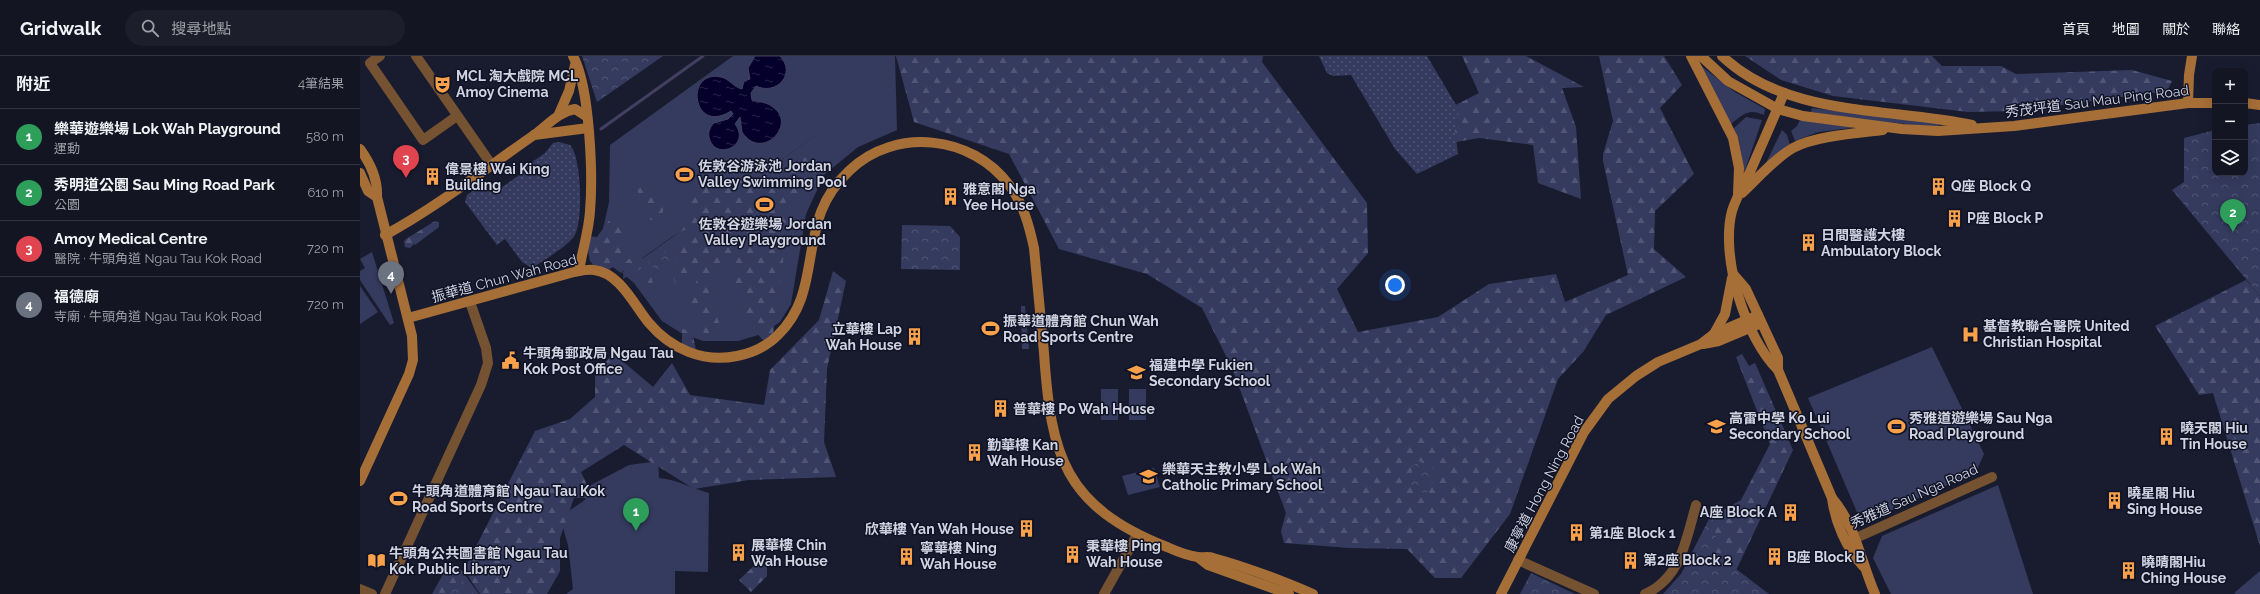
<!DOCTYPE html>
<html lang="zh-TW">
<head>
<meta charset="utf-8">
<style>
	:root { --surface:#131523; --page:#1c1e2b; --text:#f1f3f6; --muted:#9d9fa6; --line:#323441; --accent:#d93025 }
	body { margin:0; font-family:Raleway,"Noto Sans TC",sans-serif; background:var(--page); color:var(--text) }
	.controls { position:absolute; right:12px; top:12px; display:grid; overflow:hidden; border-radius:8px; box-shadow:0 4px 16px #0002 }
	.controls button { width:36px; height:36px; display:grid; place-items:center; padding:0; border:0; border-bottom:1px solid var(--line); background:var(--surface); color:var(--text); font:20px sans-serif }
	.you { position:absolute; left:1035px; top:229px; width:14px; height:14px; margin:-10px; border:3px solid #fff; border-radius:50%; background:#1a73e8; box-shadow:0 0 0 6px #1a73e833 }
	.badge { display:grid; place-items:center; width:26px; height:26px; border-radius:50%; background:var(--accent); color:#fff; font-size:13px; font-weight:700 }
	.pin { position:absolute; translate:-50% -33px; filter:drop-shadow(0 1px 2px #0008) }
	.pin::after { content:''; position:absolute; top:21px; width:14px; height:12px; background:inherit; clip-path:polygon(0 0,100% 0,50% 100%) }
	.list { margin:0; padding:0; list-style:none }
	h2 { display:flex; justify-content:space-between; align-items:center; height:52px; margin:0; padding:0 16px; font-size:17px }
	h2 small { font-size:13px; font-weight:400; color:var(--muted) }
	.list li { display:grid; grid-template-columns:26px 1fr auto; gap:12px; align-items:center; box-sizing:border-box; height:56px; padding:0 16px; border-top:1px solid var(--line) }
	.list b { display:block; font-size:15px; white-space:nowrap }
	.list p { margin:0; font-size:13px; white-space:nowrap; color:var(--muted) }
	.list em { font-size:13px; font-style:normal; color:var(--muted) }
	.icon { flex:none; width:22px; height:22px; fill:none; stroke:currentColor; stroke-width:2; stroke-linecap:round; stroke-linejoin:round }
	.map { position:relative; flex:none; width:1900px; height:538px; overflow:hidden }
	header { display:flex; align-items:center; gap:24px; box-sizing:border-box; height:56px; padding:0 20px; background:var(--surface); border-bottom:1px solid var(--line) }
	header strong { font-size:19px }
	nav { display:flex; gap:22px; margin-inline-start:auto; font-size:14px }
	.search { width:280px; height:36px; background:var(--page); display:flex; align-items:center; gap:10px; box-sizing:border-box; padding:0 14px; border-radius:22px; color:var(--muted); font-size:15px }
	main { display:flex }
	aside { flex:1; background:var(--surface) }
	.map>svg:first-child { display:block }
	.grass { fill:#353b5f }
	.forest { fill:url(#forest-firs) }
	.park { fill:url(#park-crowns) }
	.garden { fill:url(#garden-dots) }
	.water { fill:url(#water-ripples); stroke:#423f61 }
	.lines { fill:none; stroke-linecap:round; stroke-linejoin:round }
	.stream { stroke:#423f61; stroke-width:3 }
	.street { stroke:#755231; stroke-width:10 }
	.secondary { stroke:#a76f38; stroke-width:10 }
	.labels { text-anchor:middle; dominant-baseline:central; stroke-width:3; stroke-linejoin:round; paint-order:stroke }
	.poi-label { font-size:14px; font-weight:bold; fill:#d0d3e0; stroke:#101325; text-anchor:start }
	.street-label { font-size:14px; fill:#d0d3e0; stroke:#101325 }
</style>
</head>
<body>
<header>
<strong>Gridwalk</strong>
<div class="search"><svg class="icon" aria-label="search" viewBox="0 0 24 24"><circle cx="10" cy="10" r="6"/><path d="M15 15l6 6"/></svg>搜尋地點</div>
<nav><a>首頁</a><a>地圖</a><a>關於</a><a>聯絡</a></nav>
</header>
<main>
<aside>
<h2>附近<small>4筆結果</small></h2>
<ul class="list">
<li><span class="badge" style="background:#2e9e5b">1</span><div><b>樂華遊樂場 Lok Wah Playground</b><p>運動</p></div><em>580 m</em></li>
<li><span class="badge" style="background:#2e9e5b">2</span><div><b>秀明道公園 Sau Ming Road Park</b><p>公園</p></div><em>610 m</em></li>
<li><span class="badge" style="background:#e0444e">3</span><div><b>Amoy Medical Centre</b><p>醫院 · 牛頭角道 Ngau Tau Kok Road</p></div><em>720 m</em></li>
<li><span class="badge" style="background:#6b7280">4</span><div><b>福德廟</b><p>寺廟 · 牛頭角道 Ngau Tau Kok Road</p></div><em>720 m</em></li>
</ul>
</aside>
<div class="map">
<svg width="1900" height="538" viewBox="0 0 1900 538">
	<defs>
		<pattern id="forest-firs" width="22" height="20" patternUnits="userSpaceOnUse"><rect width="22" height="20" fill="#353b5f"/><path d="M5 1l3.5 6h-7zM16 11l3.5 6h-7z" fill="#515676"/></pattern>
		<pattern id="park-crowns" width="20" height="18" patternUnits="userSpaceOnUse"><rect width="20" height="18" fill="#353b5f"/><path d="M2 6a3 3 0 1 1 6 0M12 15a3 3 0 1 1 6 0" fill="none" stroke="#515676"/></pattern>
		<pattern id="garden-dots" width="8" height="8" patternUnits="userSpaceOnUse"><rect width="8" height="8" fill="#353b5f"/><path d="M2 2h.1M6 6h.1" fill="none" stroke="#515676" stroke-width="1.8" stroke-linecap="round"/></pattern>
		<pattern id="water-ripples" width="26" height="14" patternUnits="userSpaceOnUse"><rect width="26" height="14" fill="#05002b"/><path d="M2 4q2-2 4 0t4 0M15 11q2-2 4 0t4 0" fill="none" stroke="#282449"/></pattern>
	</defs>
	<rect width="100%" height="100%" fill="#191c2f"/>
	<!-- grass -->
	<g class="grass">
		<path d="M373,0H487L499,49L487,0H535L537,74L498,91L464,119L446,158L431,248L420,266L402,278L378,285H343L321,277L302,265L274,227L262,217L490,55L261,217L237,200L249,146L250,89Z"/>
		<path d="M1340,9L1375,36L1405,53L1404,59C1389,52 1383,58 1371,68Z"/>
		<path d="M1452,52L1579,67V69L1577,71L1495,63L1451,56Z"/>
		<path d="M1386,61L1402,64L1384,117L1379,84L1374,72Z"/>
		<path d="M1440,64L1491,71V72L1458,76L1435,85L1431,75L1437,70Z"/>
		<path d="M1422,74L1427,79L1430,89L1404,111Z"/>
		<path d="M12,196L34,267L30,269L0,224V215L5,212L0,203Z"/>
		<path d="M0,230L18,256L0,268Z"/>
		<path d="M1572,291L1624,398L1616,416L1517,461L1497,456L1448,342Z"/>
		<rect x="741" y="333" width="17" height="31"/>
		<rect x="769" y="333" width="17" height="31"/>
		<path d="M298,405L299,422C319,424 330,432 349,437L348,516L315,515V538H206L213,533L208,489L200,461L225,444L229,430L269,409Z"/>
		<path d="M794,412L800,431L768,439L762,420Z"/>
		<path d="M1638,429L1673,538H1531L1513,502L1522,480Z"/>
		<path d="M1900,515V538H1876L1874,537Z"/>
	</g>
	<!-- forest -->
	<g class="forest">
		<path d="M536,0H903L902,6L1007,147L1008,197L977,233L998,276L1078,261L1129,228L1196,218L1205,246L1268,219L1243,105V98L1253,65L1239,0H1304L1322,29L1300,52L1334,118L1295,155L1294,193L1326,221L1246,259L1223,296L1198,323L1150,458L1101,522H1075L1047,493L990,492L924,487L921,475L926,457L872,312L842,252L787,218L699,193L649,98L554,66Z"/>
		<path d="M1102,0H1166L1224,31L1202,32L1216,71L1221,143L1178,127L1173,89L1119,82L1062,92L1049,73L1119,37Z"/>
		<path d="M1385,0H1572L1582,10H1641L1656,18L1772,14L1812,25L1807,35L1657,55L1608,56L1473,40L1421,24Z"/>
		<path d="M448,96L465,105L428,150L422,215L413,279L404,285L390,270L370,211L347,218L351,246L364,279H345L328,247L339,219L332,211L316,228L311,217L320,197L305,204L304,192L319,188L351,167L348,162L301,186L302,181L331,153V138L351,126L367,135L366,121L391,103L409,127Z"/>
		<path d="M285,129L294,132L305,147L301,163L291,164L278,144V133Z"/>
		<path d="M255,156C262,172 270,188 266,205L274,200L288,204L293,228L284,233L289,219L282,212L263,223L264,215L258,208L241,218L230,205L225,180L237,181Z"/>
		<path d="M75,165L79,166V171L55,189L54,188L50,192L45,191L44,185L46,183Z"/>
		<path d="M473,215L486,225L467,313L464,386L476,421L389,424L334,433L264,389L221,416L233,442H214L200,482V515L187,538H120L104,514L175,375L210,363L235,341V320L253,297L293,331L312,307L330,339L404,349L410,314L459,264Z"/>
		<path d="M1886,224L1900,240V490L1853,337L1839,339L1795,270Z"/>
		<path d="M661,250H665L669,293H662Z"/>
		<path d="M322,273L332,274L336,295L322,288Z"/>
		<path d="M1382,298L1389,310L1395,307L1433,394L1373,521L1344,497L1351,464L1358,457L1381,444L1410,388L1376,301Z"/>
		<path d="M400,504H407V520L391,536L379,524Z"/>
		<path d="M90,506L102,515L119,538H72Z"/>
	</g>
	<!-- park -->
	<g class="park">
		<path d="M222,0H303L237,46Z"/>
		<path d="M1900,67V240L1812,134L1824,126V82L1855,74V117H1885V69Z"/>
		<path d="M542,169L590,170L600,181V214L541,213Z"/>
		<path d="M308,194L314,203L313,209L304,216L295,214L290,206Z"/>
		<path d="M1059,405L1079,416L1066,438L1051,430L1052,410Z"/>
		<path d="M1352,457L1358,493L1355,497L1409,538H1303L1321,518Z"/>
		<path d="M1171,517L1215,538H1160Z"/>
		<path d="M103,525L114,538H83Z"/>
	</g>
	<!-- garden -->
	<g class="garden">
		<path d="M959,0H1067L1099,54L1095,74L1098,98L1057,118L1035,93L991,19L973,20L967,17Z"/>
		<path d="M199,86L210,89C222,101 224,169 213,182C203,193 187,202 175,210L170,211L162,206L145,183L137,189L105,146L107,139L118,131L138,134L161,118L162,113L185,97L193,87Z"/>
	</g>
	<!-- water -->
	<path class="water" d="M395,0H420C437,18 416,40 396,30L391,37L392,44C399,46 407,46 413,51C438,69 401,106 382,76L380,61L375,68C392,90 354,106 349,81C348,76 350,71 354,67L368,63L373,58L371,55C332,80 324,13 361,21C370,23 373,31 382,33L384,25L390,23L388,12Z"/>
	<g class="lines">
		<!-- stream -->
		<path class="stream" d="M241,73L343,0"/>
		<!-- street -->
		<g class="street">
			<path d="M20,0L10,7L63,84L97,60"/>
			<path d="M56,0L129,105"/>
			<path d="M1487,486L1632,421"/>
			<path d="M1158,504L1234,538"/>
			<path d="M0,533L12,538"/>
			<path d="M25,538L121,329L128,307L126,292L110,246"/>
			<path d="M744,538L777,479"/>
			<path d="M1285,538C1321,522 1326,484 1336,449"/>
		</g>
		<!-- secondary -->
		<g class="secondary">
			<path d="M213,0C230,31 233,119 230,155C229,175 222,195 219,215"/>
			<path d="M1331,0L1373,82L1379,112L1378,137"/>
			<path d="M1341,0L1368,25L1418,53L1443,60L1542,73L1578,75L1654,70L1828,47H1855"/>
			<path d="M1362,0C1428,62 1529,51 1612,69"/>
			<path d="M1424,37C1413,64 1401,90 1390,116C1384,128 1376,142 1372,155C1360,200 1385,282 1418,314L1472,442C1475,466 1486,492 1503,510"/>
			<path d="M1828,47L1829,19L1832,0"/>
			<path d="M1885,47L1900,49"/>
			<path d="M199,58L209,35L215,9"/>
			<path d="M174,79L228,72"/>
			<path d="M0,93C11,108 18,123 17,141L52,280L53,304L49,318L0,425"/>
			<path d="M0,117L8,135L17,141"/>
			<path d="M1382,137C1398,122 1414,103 1433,92C1454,80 1499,77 1523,74"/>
			<path d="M25,179C78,150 125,113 174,79C188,69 198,56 215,53L226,60"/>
			<path d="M1374,219L1386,233L1418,302V314"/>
			<path d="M48,262L214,216C220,215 228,213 234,214C260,217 274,249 289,267C311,293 343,307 377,300C392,297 407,290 418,279C454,244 445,199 461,156C467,140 477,126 490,114C535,71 612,79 649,129C663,147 669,169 674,192C677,227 681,262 684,297C691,400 704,450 807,491C816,495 828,500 838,501C843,502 848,500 853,502C887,511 920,524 953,538"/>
			<path d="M1354,278L1365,258L1372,222"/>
			<path d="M1343,288L1359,285L1397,269"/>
			<path d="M1472,442C1496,470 1501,506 1515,538"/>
			<path d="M839,502L848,509L929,538"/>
			<path d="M1141,538L1224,376L1248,343L1276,320L1298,306L1341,288L1354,278L1398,259"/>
		</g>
	</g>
	<!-- icons -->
	<defs>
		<symbol id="theatre-bare" viewBox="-9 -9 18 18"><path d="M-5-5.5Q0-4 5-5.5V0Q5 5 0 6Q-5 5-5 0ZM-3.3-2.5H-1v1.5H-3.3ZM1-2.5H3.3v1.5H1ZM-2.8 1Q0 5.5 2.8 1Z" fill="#f8a14a" stroke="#101325" stroke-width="2.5" paint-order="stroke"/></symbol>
		<symbol id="stadium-bare" viewBox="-9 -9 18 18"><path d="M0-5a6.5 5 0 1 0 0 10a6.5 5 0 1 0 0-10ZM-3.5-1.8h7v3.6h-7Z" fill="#f8a14a" stroke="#101325" stroke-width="2.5" paint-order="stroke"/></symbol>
		<symbol id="building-bare" viewBox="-9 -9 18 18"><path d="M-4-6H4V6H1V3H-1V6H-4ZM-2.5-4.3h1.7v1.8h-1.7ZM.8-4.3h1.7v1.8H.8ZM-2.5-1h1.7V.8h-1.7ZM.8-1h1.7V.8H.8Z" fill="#f8a14a" stroke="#101325" stroke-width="2.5" paint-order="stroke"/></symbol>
		<symbol id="hospital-bare" viewBox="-9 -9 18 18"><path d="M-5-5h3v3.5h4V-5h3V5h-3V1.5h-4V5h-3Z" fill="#f8a14a" stroke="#101325" stroke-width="2.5" paint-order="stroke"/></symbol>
		<symbol id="civic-bare" viewBox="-9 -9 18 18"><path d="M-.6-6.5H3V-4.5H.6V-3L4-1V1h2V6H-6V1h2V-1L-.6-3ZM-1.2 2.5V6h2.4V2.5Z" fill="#f8a14a" stroke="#101325" stroke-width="2.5" paint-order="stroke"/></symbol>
		<symbol id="school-bare" viewBox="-9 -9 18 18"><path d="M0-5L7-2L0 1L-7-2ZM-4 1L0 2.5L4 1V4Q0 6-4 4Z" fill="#f8a14a" stroke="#101325" stroke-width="2.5" paint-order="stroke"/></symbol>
		<symbol id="library-bare" viewBox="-9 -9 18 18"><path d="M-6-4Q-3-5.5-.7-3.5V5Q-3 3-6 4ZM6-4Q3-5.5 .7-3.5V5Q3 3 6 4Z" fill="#f8a14a" stroke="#101325" stroke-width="2.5" paint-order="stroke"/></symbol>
	</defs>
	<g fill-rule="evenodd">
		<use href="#theatre-bare" x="70" y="16" width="25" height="25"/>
		<use href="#stadium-bare" x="312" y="106" width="25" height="25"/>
		<use href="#building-bare" x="60" y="108" width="25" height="25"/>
		<use href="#building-bare" x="1566" y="118" width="25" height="25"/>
		<use href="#building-bare" x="578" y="128" width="25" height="25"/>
		<use href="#stadium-bare" x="392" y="136" width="25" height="25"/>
		<use href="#building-bare" x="1582" y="150" width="25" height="25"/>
		<use href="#building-bare" x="1436" y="174" width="25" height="25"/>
		<use href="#stadium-bare" x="618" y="260" width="25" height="25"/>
		<use href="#hospital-bare" x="1598" y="266" width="25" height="25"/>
		<use href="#building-bare" x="542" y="268" width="25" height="25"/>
		<use href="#civic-bare" x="138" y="292" width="25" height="25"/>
		<use href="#school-bare" x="764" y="304" width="25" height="25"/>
		<use href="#building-bare" x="628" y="340" width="25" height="25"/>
		<use href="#school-bare" x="1344" y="358" width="25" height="25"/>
		<use href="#stadium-bare" x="1524" y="358" width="25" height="25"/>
		<use href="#building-bare" x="1794" y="368" width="25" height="25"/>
		<use href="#building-bare" x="602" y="384" width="25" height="25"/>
		<use href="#school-bare" x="776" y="408" width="25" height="25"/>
		<use href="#stadium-bare" x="26" y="430" width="25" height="25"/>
		<use href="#building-bare" x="1742" y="432" width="25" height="25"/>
		<use href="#building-bare" x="1418" y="444" width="25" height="25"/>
		<use href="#building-bare" x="654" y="460" width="25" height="25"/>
		<use href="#building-bare" x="1204" y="464" width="25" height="25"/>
		<use href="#building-bare" x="366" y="484" width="25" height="25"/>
		<use href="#building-bare" x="700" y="486" width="25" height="25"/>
		<use href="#building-bare" x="534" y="488" width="25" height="25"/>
		<use href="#building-bare" x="1402" y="488" width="25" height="25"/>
		<use href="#building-bare" x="1258" y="492" width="25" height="25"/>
		<use href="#library-bare" x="4" y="492" width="25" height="25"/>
		<use href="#building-bare" x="1756" y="502" width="25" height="25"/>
	</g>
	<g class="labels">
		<!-- poi labels -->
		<g class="poi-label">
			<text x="96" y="20">MCL 淘大戲院 MCL<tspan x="96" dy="16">Amoy Cinema</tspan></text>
			<text x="338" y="110">佐敦谷游泳池 Jordan<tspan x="338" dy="16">Valley Swimming Pool</tspan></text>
			<text x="85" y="113">偉景樓 Wai King<tspan x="85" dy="16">Building</tspan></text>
			<text x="1591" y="130">Q座 Block Q</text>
			<text x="603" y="133">雅意閣 Nga<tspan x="603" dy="16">Yee House</tspan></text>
			<text x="1607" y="162">P座 Block P</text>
			<text x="405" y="168" text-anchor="middle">佐敦谷遊樂場 Jordan<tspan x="405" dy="16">Valley Playground</tspan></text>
			<text x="1461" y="179">日間醫護大樓<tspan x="1461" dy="16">Ambulatory Block</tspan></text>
			<text x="643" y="265">振華道體育館 Chun Wah<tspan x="643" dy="16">Road Sports Centre</tspan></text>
			<text x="1623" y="270">基督教聯合醫院 United<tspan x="1623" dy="16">Christian Hospital</tspan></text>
			<text x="542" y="273" text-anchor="end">立華樓 Lap<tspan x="542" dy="16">Wah House</tspan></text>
			<text x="163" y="297">牛頭角郵政局 Ngau Tau<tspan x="163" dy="16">Kok Post Office</tspan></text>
			<text x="789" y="309">福建中學 Fukien<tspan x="789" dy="16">Secondary School</tspan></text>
			<text x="653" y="353">普華樓 Po Wah House</text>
			<text x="1369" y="362">高雷中學 Ko Lui<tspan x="1369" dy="16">Secondary School</tspan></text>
			<text x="1549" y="362">秀雅道遊樂場 Sau Nga<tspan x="1549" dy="16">Road Playground</tspan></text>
			<text x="1820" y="372">曉天閣 Hiu<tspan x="1820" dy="16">Tin House</tspan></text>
			<text x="627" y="389">勤華樓 Kan<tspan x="627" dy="16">Wah House</tspan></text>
			<text x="802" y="413">樂華天主教小學 Lok Wah<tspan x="802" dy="16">Catholic Primary School</tspan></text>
			<text x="52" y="435">牛頭角道體育館 Ngau Tau Kok<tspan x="52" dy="16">Road Sports Centre</tspan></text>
			<text x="1767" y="437">曉星閣 Hiu<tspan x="1767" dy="16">Sing House</tspan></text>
			<text x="1417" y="456" text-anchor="end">A座 Block A</text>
			<text x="654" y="473" text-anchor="end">欣華樓 Yan Wah House</text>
			<text x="1229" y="477">第1座 Block 1</text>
			<text x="391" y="489">展華樓 Chin<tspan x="391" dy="16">Wah House</tspan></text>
			<text x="726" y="490">秉華樓 Ping<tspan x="726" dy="16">Wah House</tspan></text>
			<text x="560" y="492">寧華樓 Ning<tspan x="560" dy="16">Wah House</tspan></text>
			<text x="29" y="497">牛頭角公共圖書館 Ngau Tau<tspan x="29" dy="16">Kok Public Library</tspan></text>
			<text x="1427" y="501">B座 Block B</text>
			<text x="1283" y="504">第2座 Block 2</text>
			<text x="1781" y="506">曉晴閣Hiu<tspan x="1781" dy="16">Ching House</tspan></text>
		</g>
		<!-- street labels -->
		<g class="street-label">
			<text transform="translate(1737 45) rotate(-7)">秀茂坪道 Sau Mau Ping Road</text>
			<text transform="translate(144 222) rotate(-15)">振華道 Chun Wah Road</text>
			<text transform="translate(1184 428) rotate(-62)">康寧道 Hong Ning Road</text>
			<text transform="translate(1554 440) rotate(-24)">秀雅道 Sau Nga Road</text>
		</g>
	</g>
</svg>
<div class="controls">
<button>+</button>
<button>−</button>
<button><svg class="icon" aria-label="layers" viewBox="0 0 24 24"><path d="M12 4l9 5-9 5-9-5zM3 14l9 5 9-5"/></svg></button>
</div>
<div class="you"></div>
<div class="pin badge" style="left:276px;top:475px;background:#2e9e5b">1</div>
<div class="pin badge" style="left:1873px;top:176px;background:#2e9e5b">2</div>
<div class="pin badge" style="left:46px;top:122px;background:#e0444e">3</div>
<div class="pin badge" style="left:31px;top:238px;background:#6b7280">4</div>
</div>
</main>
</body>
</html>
